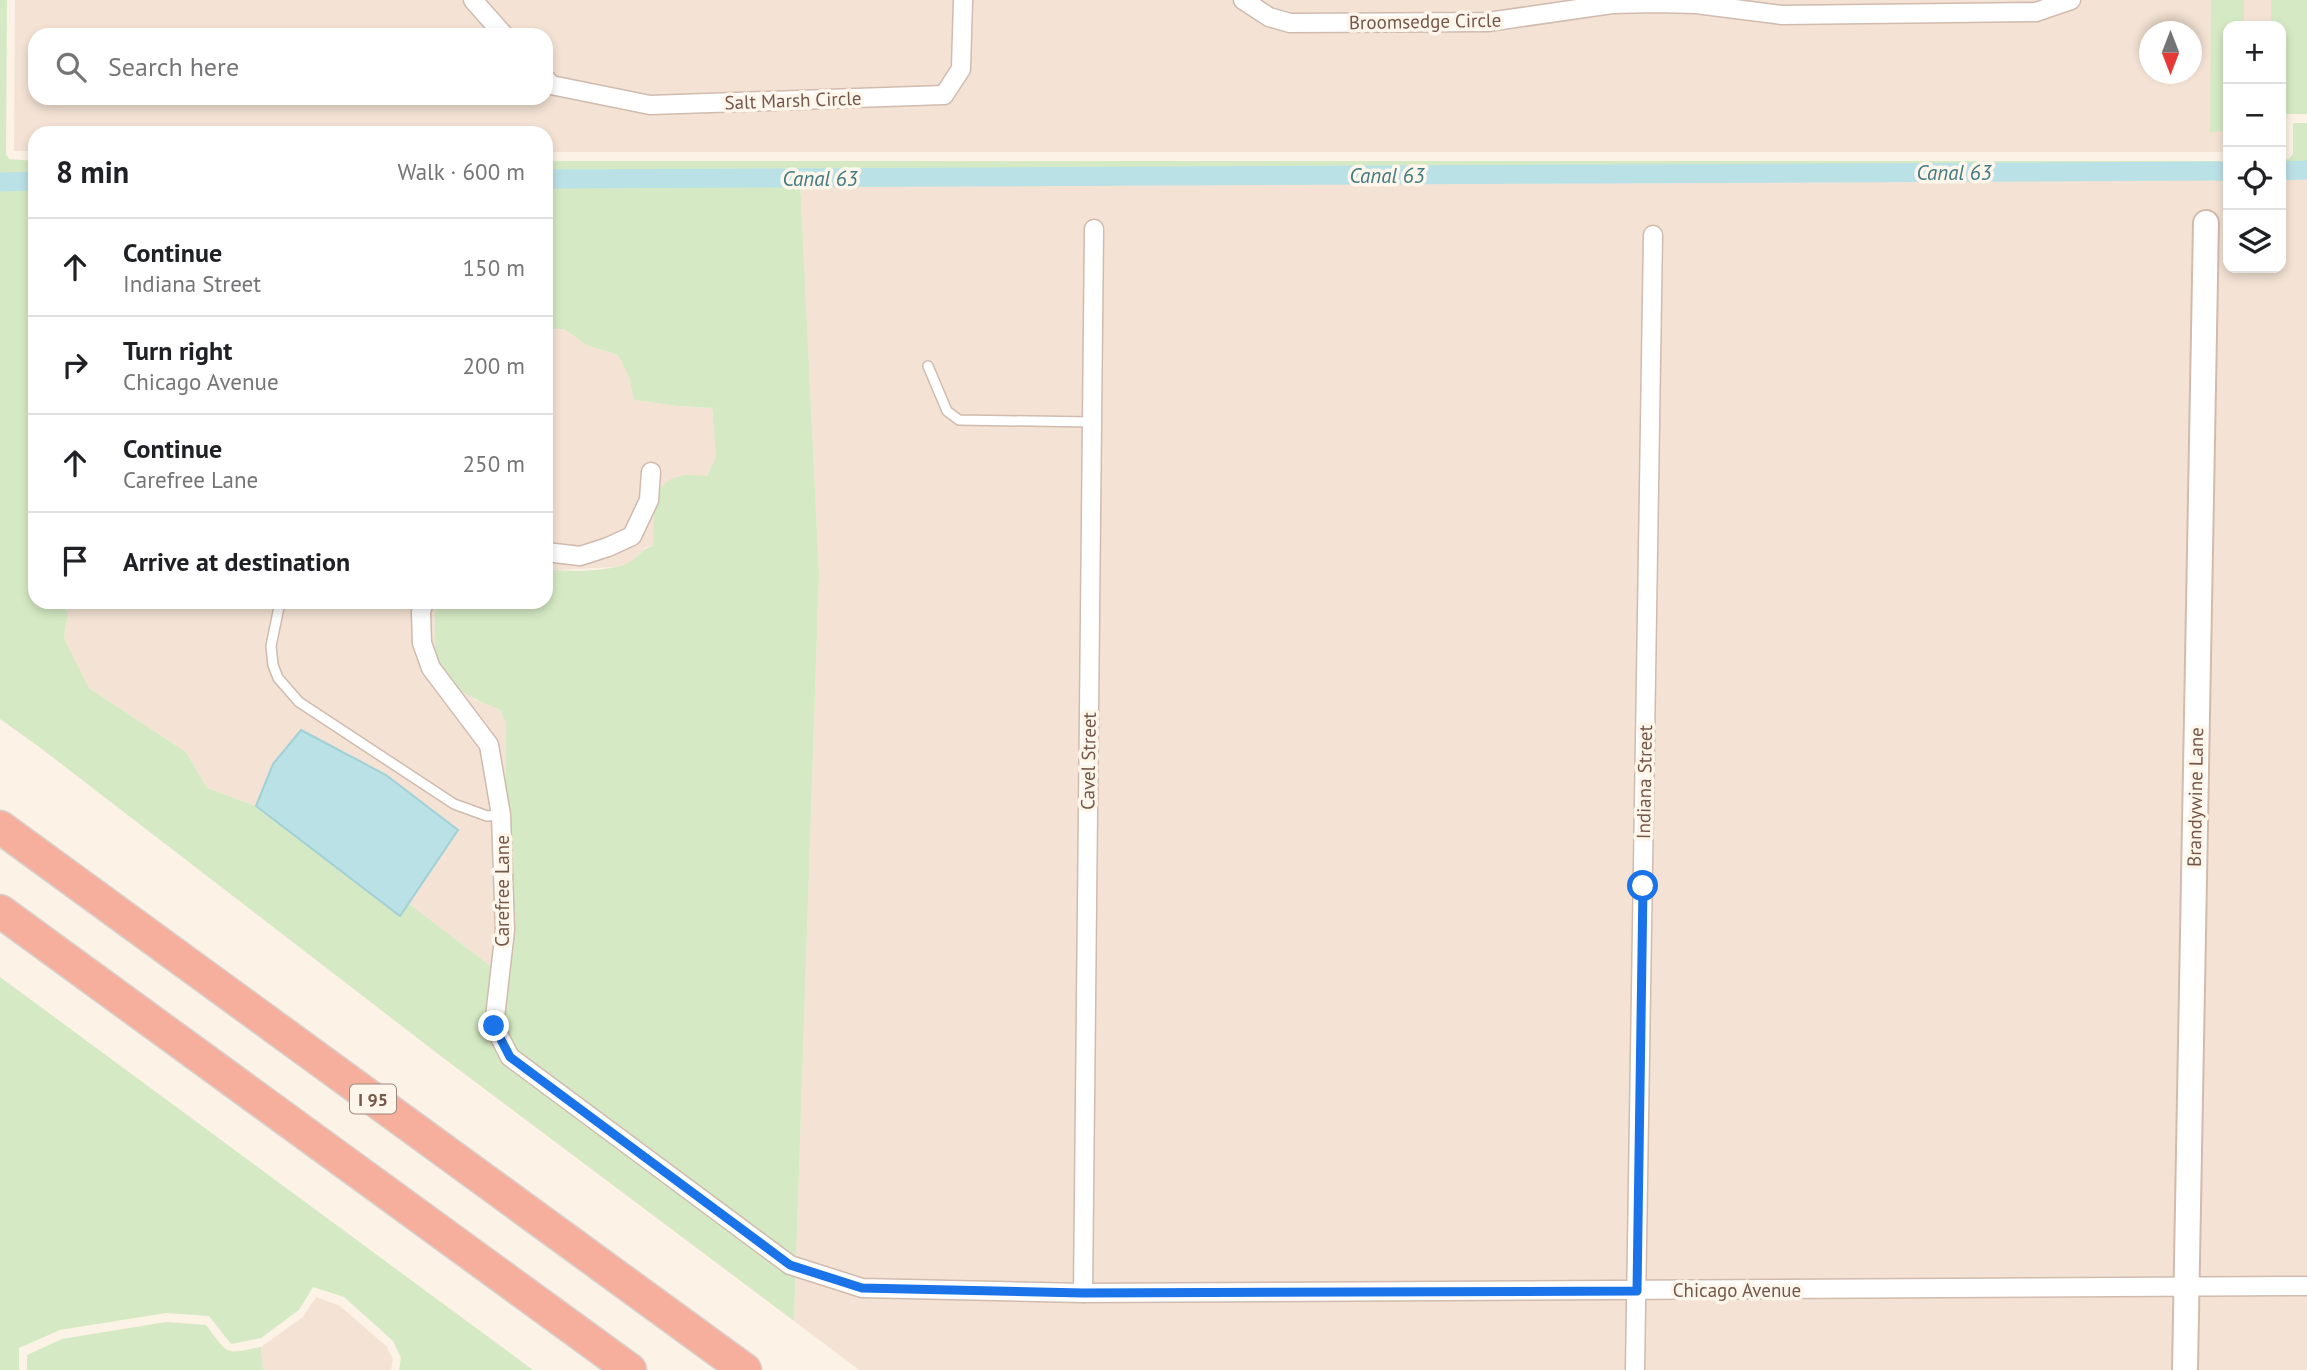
<!DOCTYPE html>
<html lang="en">
<head>
<meta charset="utf-8">
<style>
	:root { --surface:#fff; --page:#f6f6f6; --text:#202124; --muted:#757577; --line:#e0e0e0 }
	body { margin:0; font-family:"PT Sans",sans-serif; background:var(--page); color:var(--text) }
	.controls { position:absolute; right:21px; top:21px; display:grid; overflow:hidden; border-radius:14px; box-shadow:0 4px 10px #0003 }
	.controls button { width:63px; height:63px; display:grid; place-items:center; padding:0; border:0; border-bottom:2px solid var(--line); background:var(--surface); color:var(--text); font:35px sans-serif }
	.compass { position:absolute; left:2139px; top:21px; width:63px; height:63px; border-radius:50%; background:var(--surface); box-shadow:0 4px 10px #0003; rotate:180deg }
	.stop { position:absolute; width:21px; height:21px; margin:-16px; border:5px solid #1a73e8; border-radius:50%; background:#fff }
	.stop.end { background:#1a73e8; border-color:#fff; box-shadow:0 2px 7px #0008 }
	.list { margin:0; padding:0; list-style:none }
	h2 { display:flex; justify-content:space-between; align-items:center; height:91px; margin:0; padding:0 28px; font-size:30px }
	h2 small { font-size:23px; font-weight:400; color:var(--muted) }
	.list li { display:grid; grid-template-columns:46px 1fr auto; gap:21px; align-items:center; box-sizing:border-box; height:98px; padding:0 28px; border-top:2px solid var(--line) }
	.list b { display:block; font-size:26px; white-space:nowrap }
	.list p { margin:0; font-size:23px; white-space:nowrap; color:var(--muted) }
	.list em { font-size:23px; font-style:normal; color:var(--muted) }
	.icon { flex:none; width:38px; height:38px; fill:none; stroke:currentColor; stroke-width:2; stroke-linecap:round; stroke-linejoin:round }
	.map { position:relative; flex:none; width:2307px; height:1370px; overflow:hidden }
	.search { position:absolute; background:var(--surface); box-shadow:0 4px 10px #0003; left:28px; top:28px; width:525px; height:77px; display:flex; align-items:center; gap:18px; box-sizing:border-box; padding:0 24px; border-radius:21px; color:var(--muted); font-size:26px }
	.panel { position:absolute; background:var(--surface); box-shadow:0 4px 10px #0003; left:28px; top:126px; width:525px; height:483px; border-radius:21px }
	.map>svg:first-child { display:block }
	.residential { fill:#f4e3d4; fill-rule:evenodd }
	.green { fill:#d5eac4 }
	.water { fill:#bae1e6; stroke:#a0d1d7; stroke-width:2 }
	.lines { fill:none; stroke-linecap:round; stroke-linejoin:round }
	.canal { stroke:#bae1e6; stroke-width:19 }
	.lane-casing { stroke:#d0bbae; stroke-width:12 }
	.street-casing { stroke:#d0bbae; stroke-width:21 }
	.secondary-casing { stroke:#d3bbac; stroke-width:28 }
	.highway-casing { stroke:#d8d0cc; stroke-width:35 }
	.lane { stroke:#fff; stroke-width:9 }
	.street { stroke:#fff; stroke-width:18 }
	.secondary { stroke:#fff; stroke-width:24 }
	.highway { stroke:#f6af9d; stroke-width:32 }
	.route { stroke:#1a73e8; stroke-width:9 }
	.labels { text-anchor:middle; dominant-baseline:central; stroke-width:7; stroke-linejoin:round; paint-order:stroke }
	.shield { fill:#fff6eb; stroke:#9e877a; stroke-width:2 }
	.shield-label { font-size:18px; font-weight:bold; fill:#75574a }
	.street-label { font-size:19px; fill:#75574a; stroke:#fff6eb }
	.water-label { font-size:21px; font-style:italic; fill:#417a81; stroke:#fff6eb }
</style>
</head>
<body>
<div class="map">
<svg width="2307" height="1370" viewBox="0 0 2307 1370">
	<rect width="100%" height="100%" fill="#fcf2e5"/>
	<!-- residential -->
	<g class="residential">
		<path d="M15,0H2284L2285,152H2281V26H2228V152H546V133H35V151H14ZM2150,32H2192V74H2150ZM35,35H546V98H35Z"/>
		<path d="M2218,172V181H2228V268H2281V179L2307,178V1370H2195L2215,214L2197,212L2176,1370H859L794,1321L819,574L800,178Z"/>
		<path d="M546,329H564L586,345L618,355L629,377L634,400L677,406L712,408L716,457L707,476H678L653,507V546L646,547L632,562L615,567L557,570L546,569Z"/>
		<path d="M61,602H436L435,617L438,662L449,678L463,691L475,700L499,709L506,723V817L492,967L408,903L458,830L273,764L256,806L207,788L186,752L89,688L64,638L68,613Z"/>
		<path d="M316,1297L340,1306L387,1347L393,1359L391,1370H263L261,1347L303,1317Z"/>
	</g>
	<!-- green -->
	<g class="green">
		<path d="M0,0H7L6,154L9,159L35,161V602H61L68,613L64,638L89,688L186,752L207,788L256,806L399,915L408,903L492,967L506,817V723L499,709C476,701 448,688 438,663C433,649 435,617 436,602H546V569C566,572 612,572 630,562C639,557 642,548 653,546C654,523 648,482 680,476C688,474 699,476 707,476L716,457L712,408L677,406L634,400L629,377L618,355L586,345L564,329H546V161H2228V181H2217V172L800,178L819,574L794,1321L442,1057L38,746L0,719Z"/>
		<path d="M2211,0H2244V26H2228V131L2210,132Z"/>
		<path d="M2271,0H2307V114H2281V26H2271Z"/>
		<path d="M2293,123H2307V178L2281,179V161L2289,159L2293,154Z"/>
		<path d="M0,977L533,1370H399L401,1358L393,1341L344,1297L313,1287L299,1310L261,1338L231,1344L209,1316L166,1313L60,1330L19,1348V1370H0Z"/>
		<path d="M166,1322L206,1325C230,1356 223,1354 261,1347L263,1370H27V1355L62,1339Z"/>
	</g>
	<!-- water -->
	<path class="water" d="M301,730L386,775L458,830L400,916L256,806L273,764Z"/>
	<g class="lines">
		<!-- canal -->
		<g class="canal">
			<path d="M2281,171L2307,170"/>
			<path d="M546,179L2228,171"/>
			<path d="M0,182L35,181"/>
		</g>
		<defs>
			<g id="lane">
				<path d="M928,366L947,411L959,420L1092,422"/>
				<path d="M280,602L271,646L273,665L278,678L299,702L454,804L487,816L501,815"/>
			</g>
			<g id="street">
				<path d="M473,0L504,35"/>
				<path d="M1243,0L1269,17L1290,23L1488,22L1612,4L1657,3L1696,4L1782,15L2036,12L2071,0"/>
				<path d="M546,79L551,85L650,105L944,95L961,69L963,0"/>
				<path d="M546,552L580,556L608,547L632,536L649,500L651,472"/>
				<path d="M424,602L421,612L422,643L431,668L489,745L501,815L505,930L494,1026L510,1057L790,1265L862,1288L1083,1293L2307,1286"/>
				<path d="M1083,1293L1094,229"/>
				<path d="M1635,1370L1653,235"/>
			</g>
			<path id="secondary" d="M2185,1370L2206,223"/>
			<g id="highway">
				<path d="M0,827L745,1370"/>
				<path d="M0,911L630,1370"/>
			</g>
		</defs>
		<!-- lane casing -->
		<use href="#lane" class="lane-casing"/>
		<!-- street casing -->
		<use href="#street" class="street-casing"/>
		<!-- secondary casing -->
		<use href="#secondary" class="secondary-casing"/>
		<!-- highway casing -->
		<use href="#highway" class="highway-casing"/>
		<!-- lane -->
		<use href="#lane" class="lane"/>
		<!-- street -->
		<use href="#street" class="street"/>
		<!-- secondary -->
		<use href="#secondary" class="secondary"/>
		<!-- highway -->
		<use href="#highway" class="highway"/>
	</g>
	<g class="lines">
		<!-- route -->
		<path class="route" d="M494,1026L510,1057L790,1265L862,1288L1083,1293L1637,1291L1643,886"/>
	</g>
	<g class="labels">
		<!-- shield labels -->
		<rect class="shield" x="350" y="1084.5" width="46" height="29" rx="5"/>
		<g class="shield-label">
			<text x="373" y="1099">I 95</text>
		</g>
		<!-- street labels -->
		<g class="street-label">
			<text transform="translate(1425 21) rotate(-1)">Broomsedge Circle</text>
			<text transform="translate(793 100) rotate(-2)">Salt Marsh Circle</text>
			<text transform="translate(1088 761) rotate(-89)">Cavel Street</text>
			<text transform="translate(1644 782) rotate(-89)">Indiana Street</text>
			<text transform="translate(2195 797) rotate(-89)">Brandywine Lane</text>
			<text transform="translate(502 891) rotate(-90)">Carefree Lane</text>
			<text x="1737" y="1290">Chicago Avenue</text>
		</g>
		<!-- water labels -->
		<g class="water-label">
			<text x="1954" y="172">Canal 63</text>
			<text x="1387" y="175">Canal 63</text>
			<text x="820" y="178">Canal 63</text>
		</g>
	</g>
</svg>
<div class="controls">
<button>+</button>
<button>−</button>
<button><svg class="icon" aria-label="locate" viewBox="0 0 24 24"><circle cx="12" cy="12" r="6"/><path d="M12 2v4M12 18v4M2 12h4M18 12h4"/></svg></button>
<button><svg class="icon" aria-label="layers" viewBox="0 0 24 24"><path d="M12 4l9 5-9 5-9-5zM3 14l9 5 9-5"/></svg></button>
</div>
<svg class="compass" viewBox="-18 -18 36 36"><path d="M0-13l5 13h-10z" fill="#e53935"/><path d="M0 13l5-13h-10z" fill="#757577"/></svg>
<div class="stop" style="left:1643px;top:886px"></div>
<div class="stop end" style="left:494px;top:1026px"></div>
<div class="search"><svg class="icon" aria-label="search" viewBox="0 0 24 24"><circle cx="10" cy="10" r="6"/><path d="M15 15l6 6"/></svg>Search here</div>
<section class="panel">
<h2>8 min<small>Walk · 600 m</small></h2>
<ul class="list">
<li><svg class="icon" aria-label="ahead" viewBox="0 0 24 24"><path d="M12 20V5M6 11l6-6 6 6"/></svg><div><b>Continue</b><p>Indiana Street</p></div><em>150 m</em></li>
<li><svg class="icon" aria-label="right" viewBox="0 0 24 24"><path d="M7 20v-9h11M14 6l5 5-5 5"/></svg><div><b>Turn right</b><p>Chicago Avenue</p></div><em>200 m</em></li>
<li><svg class="icon" aria-label="ahead" viewBox="0 0 24 24"><path d="M12 20V5M6 11l6-6 6 6"/></svg><div><b>Continue</b><p>Carefree Lane</p></div><em>250 m</em></li>
<li><svg class="icon" aria-label="arrive" viewBox="0 0 24 24"><path d="M6 21V4h12l-3 4 3 4H6"/></svg><div><b>Arrive at destination</b></div></li>
</ul>
</section>
</div>
</body>
</html>
